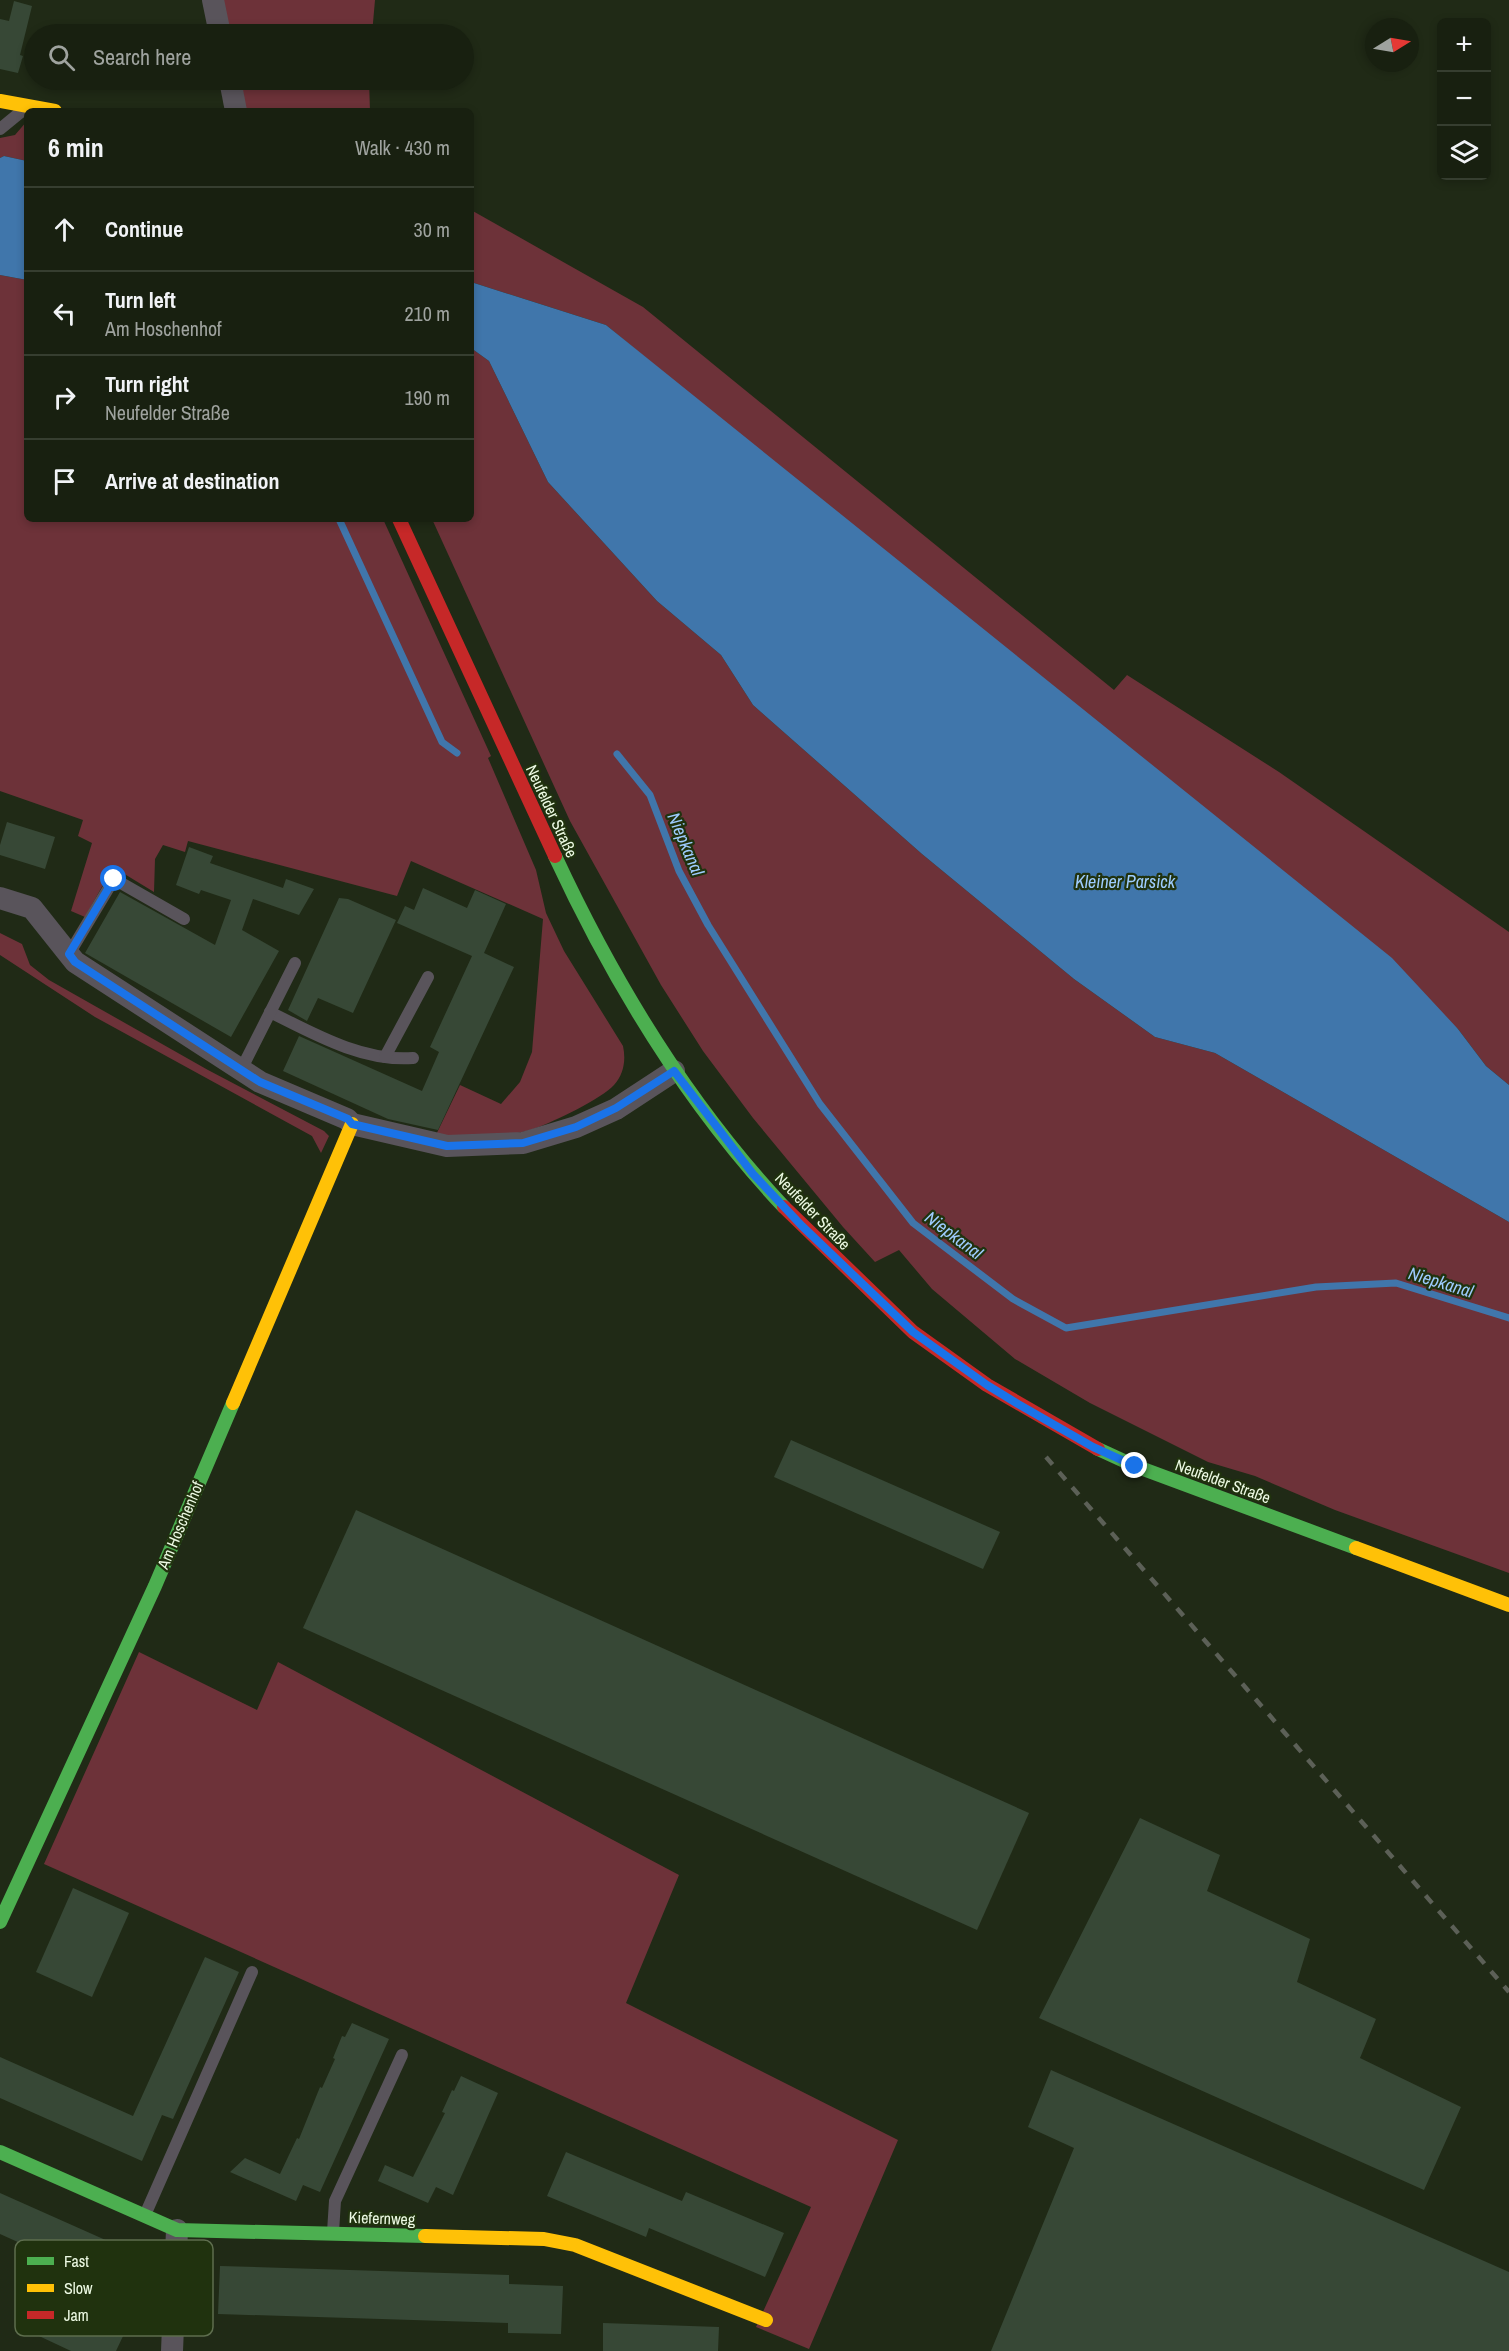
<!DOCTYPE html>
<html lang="en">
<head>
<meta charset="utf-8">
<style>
	:root { --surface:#182010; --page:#252d1e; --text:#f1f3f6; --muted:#9fa39f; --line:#363e30 }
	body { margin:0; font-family:"Archivo Narrow",sans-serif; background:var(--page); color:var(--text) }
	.controls { position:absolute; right:18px; top:18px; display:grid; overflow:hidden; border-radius:9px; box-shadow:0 3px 9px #0003 }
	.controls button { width:54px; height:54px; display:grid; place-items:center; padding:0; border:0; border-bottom:2px solid var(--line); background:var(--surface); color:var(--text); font:30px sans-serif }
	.compass { position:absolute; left:1365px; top:18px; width:54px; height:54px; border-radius:50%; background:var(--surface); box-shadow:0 3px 9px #0003; rotate:79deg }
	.stop { position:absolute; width:18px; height:18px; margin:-14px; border:4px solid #1a73e8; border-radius:50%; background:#fff }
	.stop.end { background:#1a73e8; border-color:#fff; box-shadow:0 2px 6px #0008 }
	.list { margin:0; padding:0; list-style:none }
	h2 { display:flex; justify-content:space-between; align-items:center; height:78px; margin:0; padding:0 24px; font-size:26px }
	h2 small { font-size:20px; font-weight:400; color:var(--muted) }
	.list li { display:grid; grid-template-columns:39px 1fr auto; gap:18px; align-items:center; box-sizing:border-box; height:84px; padding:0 24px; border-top:2px solid var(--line) }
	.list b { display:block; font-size:22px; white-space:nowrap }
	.list p { margin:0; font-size:20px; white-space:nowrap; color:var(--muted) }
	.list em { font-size:20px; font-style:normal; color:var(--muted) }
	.icon { flex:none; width:33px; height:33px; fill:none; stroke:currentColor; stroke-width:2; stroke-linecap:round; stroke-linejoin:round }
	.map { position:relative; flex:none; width:1509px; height:2351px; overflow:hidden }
	.search { position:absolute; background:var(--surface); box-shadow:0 3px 9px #0003; left:24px; top:24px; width:450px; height:66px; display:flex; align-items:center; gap:15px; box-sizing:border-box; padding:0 21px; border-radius:33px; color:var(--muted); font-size:22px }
	.panel { position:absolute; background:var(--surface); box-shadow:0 3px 9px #0003; left:24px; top:108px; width:450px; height:414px; border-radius:9px }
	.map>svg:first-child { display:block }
	.green { fill:#6d3239 }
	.water { fill:#4076ab }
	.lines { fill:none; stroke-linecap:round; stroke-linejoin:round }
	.stream { stroke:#4076ab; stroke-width:7 }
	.building { fill:#374836 }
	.lane { stroke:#59545b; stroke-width:12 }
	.street { stroke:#59545b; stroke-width:22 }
	.fast { stroke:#4caf50; stroke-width:14 }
	.slow { stroke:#ffc107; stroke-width:14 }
	.jam { stroke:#c62828; stroke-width:14 }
	.rail { stroke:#5c6057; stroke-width:4.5; stroke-dasharray:10 10; stroke-linecap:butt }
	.route { stroke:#1a73e8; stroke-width:8 }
	.labels { text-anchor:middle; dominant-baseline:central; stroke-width:4.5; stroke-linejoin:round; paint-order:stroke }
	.street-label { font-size:16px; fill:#edfae4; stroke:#20320e }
	.water-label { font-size:18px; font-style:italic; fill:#9eccfe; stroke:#20320e }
	.key { fill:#20320e; stroke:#5e6e4e; stroke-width:1.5 }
	.key-label { font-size:16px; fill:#edfae4 }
</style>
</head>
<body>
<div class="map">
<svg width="1509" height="2351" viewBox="0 0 1509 2351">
	<rect width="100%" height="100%" fill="#202a16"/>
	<!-- green -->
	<g class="green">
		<path d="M220,0H375L372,34H227Z"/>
		<path d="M237,80H369L370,111H243Z"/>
		<path d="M27,121V161L4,156L0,158V138L15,135Z"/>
		<path d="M471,210L643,307L1114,690L1127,675L1279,772L1509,932V1085L1486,1066L1458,1029L606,325L471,282Z"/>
		<path d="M0,275L27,280V519H383L491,756L488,758L536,870L546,913L564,951L623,1046C626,1060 624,1074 614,1085C603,1098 553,1122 536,1128C505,1139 468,1137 434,1139L460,1085L501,1104L520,1082L532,1052L543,919L411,861L397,896L188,841L185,852L163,845L155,859L154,892L113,867L85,917L71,911L92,843L78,836L83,820L0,791Z"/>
		<path d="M471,348L489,361L548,482L657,601L721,655L753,705L922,854L1074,979L1155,1037L1215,1053L1509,1222V1573L1335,1510L1255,1476L1208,1462L1090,1403L1015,1359L932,1289L899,1250L875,1262L843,1227L753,1118L703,1051L661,985L570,821L432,519H471Z"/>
		<path d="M0,933L22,944L30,965L49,980L208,1070L324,1131L329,1136L321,1153L312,1136L95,1017L0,955Z"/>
		<path d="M139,1652L257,1710L278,1662L679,1875L626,2003L898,2140L809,2349L756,2327L811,2207L44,1864Z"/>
	</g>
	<!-- water -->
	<g class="water">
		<path d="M4,156L27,161V280L0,275V158Z"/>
		<path d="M471,282L606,325L1392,958L1458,1029L1486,1066L1509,1085V1222L1215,1053L1155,1037L1074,979L922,854L753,705L721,655L657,601L548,482L489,361L471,348Z"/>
	</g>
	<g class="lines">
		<!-- stream -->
		<g class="stream">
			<path d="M339,519L442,742L457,753"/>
			<path d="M617,754L650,795L679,871L708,925L820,1104L913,1223L1013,1299L1066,1328L1316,1287L1396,1283L1509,1318"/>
		</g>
	</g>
	<!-- building -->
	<g class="building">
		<path d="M14,1L32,6L20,55L23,56L18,73L0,69V19L9,21Z"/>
		<path d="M7,822L55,837L45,869L0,855V845Z"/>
		<path d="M189,847L213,856L210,863L283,888L286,879L314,889L299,915L253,899L242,930L279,951L231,1037L85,953L120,892L215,945L231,900L201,890L199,894L176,885Z"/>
		<path d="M423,888L467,908L475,890L506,904L484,953L514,967L438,1130L388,1119L283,1071L299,1036L422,1091L439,1052L430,1047L472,956L397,923L405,906L414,910Z"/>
		<path d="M339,898L348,899L396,920L353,1013L318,998L307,1021L288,1010Z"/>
		<path d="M791,1440L1000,1532L983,1569L774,1477Z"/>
		<path d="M356,1510L1029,1813L977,1930L303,1628Z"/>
		<path d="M1140,1818L1220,1855L1207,1891L1310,1939L1297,1982L1376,2019L1360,2058L1461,2107L1424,2190L1039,2018Z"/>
		<path d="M73,1888L129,1913L92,1997L36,1972Z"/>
		<path d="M205,1957L239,1972L173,2119L162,2115L142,2161L0,2098V2057L133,2116Z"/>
		<path d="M352,2023L389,2039L320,2192L303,2185L296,2201L230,2172L245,2158L280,2174L297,2138L299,2139L320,2087L322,2088L335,2059L333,2058L342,2036L345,2037Z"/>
		<path d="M1051,2070L1509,2272V2351H991L1074,2148L1028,2127Z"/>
		<path d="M461,2076L498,2093L453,2195L436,2187L428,2203L378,2181L385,2165L413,2177L445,2113L442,2112L452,2090L454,2091Z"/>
		<path d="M566,2152L682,2201L686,2192L784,2233L765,2277L649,2228L646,2237L547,2196Z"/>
		<path d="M0,2193L119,2246L98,2292L109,2297L98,2322L124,2334L116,2351H71L39,2336L54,2303L63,2307L80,2270L0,2234Z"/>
		<path d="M220,2266L509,2275V2284L563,2286L561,2334L508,2333V2323L218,2314Z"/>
		<path d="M603,2323L719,2327L718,2351H603Z"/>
	</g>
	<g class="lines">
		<!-- lane -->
		<g class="lane">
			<path d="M0,129L22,111"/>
			<path d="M69,954L114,879L184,919"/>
			<path d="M270,1012C314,1034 363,1062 413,1058"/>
			<path d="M385,1057L428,977"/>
			<path d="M241,1070L295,963"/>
			<path d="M145,2215L252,1972"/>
			<path d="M333,2232L335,2201L402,2055"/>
		</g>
		<!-- street -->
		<g class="street">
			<path d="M213,0L220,34"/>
			<path d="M230,80L236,111"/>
			<path d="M0,898L32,908L75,962L260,1082L347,1119L352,1124L447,1146L523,1143L576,1127L616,1109L674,1071"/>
			<path d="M172,2351L177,2230"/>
		</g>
		<!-- fast -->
		<g class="fast">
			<path d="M555,856C614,983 688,1105 784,1207"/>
			<path d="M1098,1449L1135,1466L1356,1548"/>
			<path d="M0,1922L155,1586L233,1403"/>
			<path d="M0,2152L177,2230L425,2236"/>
		</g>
		<!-- slow -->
		<g class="slow">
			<path d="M0,101L55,111"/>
			<path d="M233,1403L352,1124"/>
			<path d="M1356,1548L1509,1605"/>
			<path d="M425,2236L544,2239L575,2245L766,2320"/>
		</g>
		<!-- jam -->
		<g class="jam">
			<path d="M399,519L555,856"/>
			<path d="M784,1207L913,1332L987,1385L1098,1449"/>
		</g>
		<!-- rail -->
		<path class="rail" d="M1046,1457L1509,1992"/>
	</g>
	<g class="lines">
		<!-- route -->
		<path class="route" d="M114,879L69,954L75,962L260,1082L348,1119L352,1124L447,1146L523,1143L576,1127L616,1108L674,1071L753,1174L802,1226L913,1332L987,1385L1018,1404L1093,1447L1135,1466"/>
	</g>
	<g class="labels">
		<!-- street labels -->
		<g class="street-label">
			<text transform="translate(552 811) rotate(65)">Neufelder Straße</text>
			<text transform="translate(813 1211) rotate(46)">Neufelder Straße</text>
			<text transform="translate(1223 1481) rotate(20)">Neufelder Straße</text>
			<text transform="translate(180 1525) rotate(-67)">Am Hoschenhof</text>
			<text transform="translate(382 2218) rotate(2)">Kiefernweg</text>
		</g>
		<!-- water labels -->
		<g class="water-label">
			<text transform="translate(686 844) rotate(67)">Niepkanal</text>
			<text x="1125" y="881">Kleiner Parsick</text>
			<text transform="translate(954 1235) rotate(37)">Niepkanal</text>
			<text transform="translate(1441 1282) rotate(17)">Niepkanal</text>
		</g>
	</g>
	<!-- legend -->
	<rect x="15" y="2240" width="198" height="96" rx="9" class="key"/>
	<rect x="27" y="2257" width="27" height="8" fill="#4caf50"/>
	<rect x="27" y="2284" width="27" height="8" fill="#ffc107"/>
	<rect x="27" y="2311" width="27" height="8" fill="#c62828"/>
	<g class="key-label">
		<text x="64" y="2267">Fast</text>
		<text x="64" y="2294">Slow</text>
		<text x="64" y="2321">Jam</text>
	</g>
</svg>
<div class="controls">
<button>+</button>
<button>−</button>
<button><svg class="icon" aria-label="layers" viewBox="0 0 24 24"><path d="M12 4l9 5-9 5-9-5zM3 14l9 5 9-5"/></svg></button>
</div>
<svg class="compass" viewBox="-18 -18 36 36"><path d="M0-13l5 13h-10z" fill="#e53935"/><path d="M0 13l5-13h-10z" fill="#9fa39f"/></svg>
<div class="stop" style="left:114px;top:879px"></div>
<div class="stop end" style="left:1135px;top:1466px"></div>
<div class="search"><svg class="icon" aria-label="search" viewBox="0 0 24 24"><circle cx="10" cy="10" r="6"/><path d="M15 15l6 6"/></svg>Search here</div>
<section class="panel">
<h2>6 min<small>Walk · 430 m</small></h2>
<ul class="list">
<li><svg class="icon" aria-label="ahead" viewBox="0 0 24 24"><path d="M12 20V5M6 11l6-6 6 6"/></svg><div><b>Continue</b></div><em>30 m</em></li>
<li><svg class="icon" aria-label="left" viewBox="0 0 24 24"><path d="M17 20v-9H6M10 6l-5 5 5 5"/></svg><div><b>Turn left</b><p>Am Hoschenhof</p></div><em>210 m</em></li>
<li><svg class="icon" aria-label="right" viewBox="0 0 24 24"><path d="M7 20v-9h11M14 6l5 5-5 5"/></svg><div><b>Turn right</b><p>Neufelder Straße</p></div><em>190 m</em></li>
<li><svg class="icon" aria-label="arrive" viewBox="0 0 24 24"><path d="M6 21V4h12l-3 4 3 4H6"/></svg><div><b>Arrive at destination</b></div></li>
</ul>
</section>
</div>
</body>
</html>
